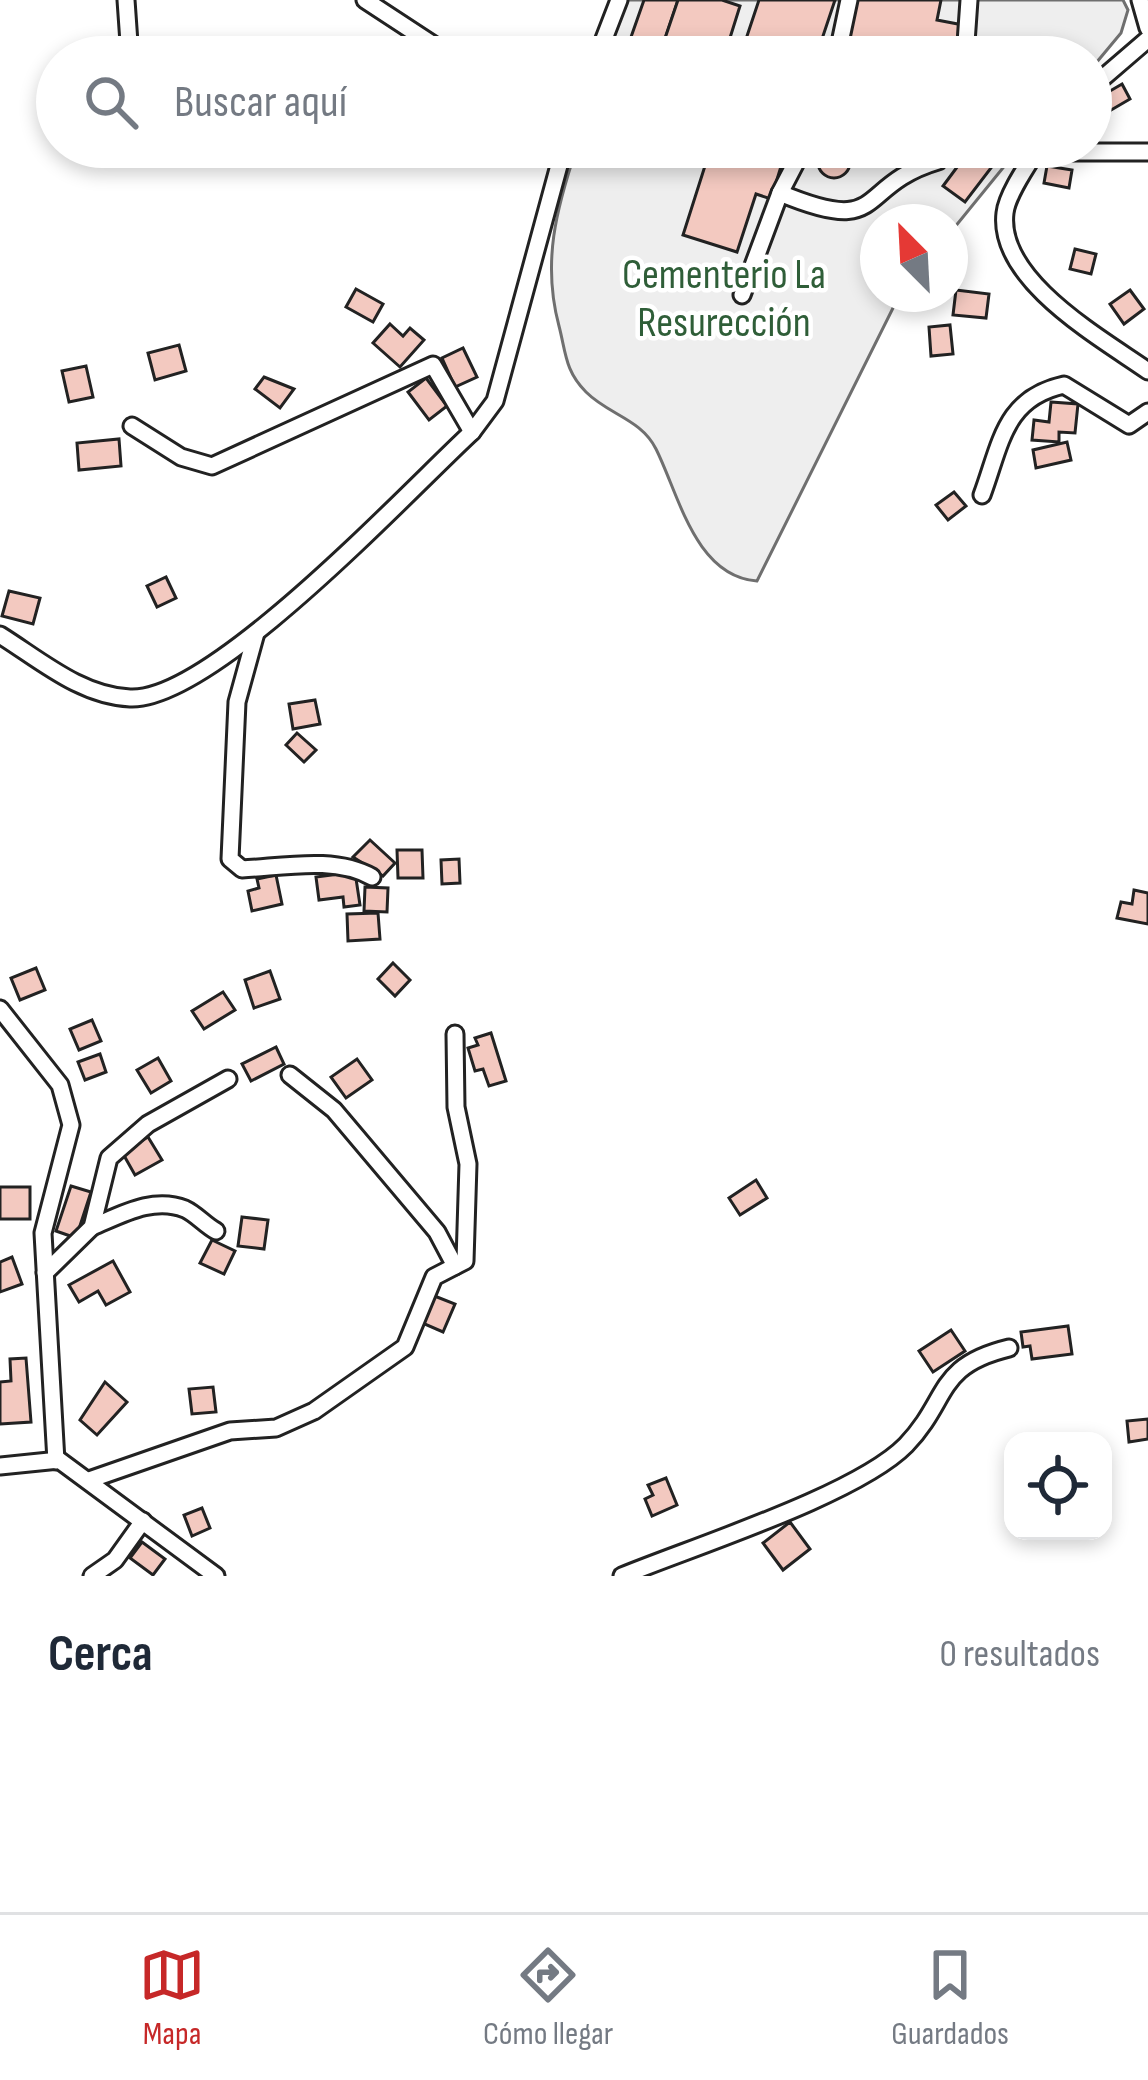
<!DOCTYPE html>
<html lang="es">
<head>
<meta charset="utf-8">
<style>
	:root { --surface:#fff; --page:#f6f6f7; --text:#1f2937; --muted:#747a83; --line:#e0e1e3; --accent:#c62828 }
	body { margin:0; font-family:"Sofia Sans Condensed",sans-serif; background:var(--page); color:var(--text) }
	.controls { position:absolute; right:36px; bottom:36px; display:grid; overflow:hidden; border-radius:24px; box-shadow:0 6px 18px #0003 }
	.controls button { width:108px; height:108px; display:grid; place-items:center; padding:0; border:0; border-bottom:3px solid var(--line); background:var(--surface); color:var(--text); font:60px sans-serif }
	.compass { position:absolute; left:860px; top:204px; width:108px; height:108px; border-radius:50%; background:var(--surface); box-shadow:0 6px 18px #0003; rotate:336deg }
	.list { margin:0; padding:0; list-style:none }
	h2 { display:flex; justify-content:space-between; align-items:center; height:156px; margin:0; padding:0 48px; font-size:51px }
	h2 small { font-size:39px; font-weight:400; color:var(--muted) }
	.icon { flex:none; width:66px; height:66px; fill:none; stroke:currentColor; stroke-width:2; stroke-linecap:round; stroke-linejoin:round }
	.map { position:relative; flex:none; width:1148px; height:1576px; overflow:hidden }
	.search { position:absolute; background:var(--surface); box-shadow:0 6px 18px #0003; left:36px; right:36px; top:36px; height:132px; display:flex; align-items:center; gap:30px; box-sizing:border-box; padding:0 42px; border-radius:66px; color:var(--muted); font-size:45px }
	.sheet { height:336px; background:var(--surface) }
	nav { display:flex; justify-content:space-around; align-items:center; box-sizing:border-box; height:168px; border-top:3px solid var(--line); background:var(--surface); font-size:33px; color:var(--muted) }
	nav a { display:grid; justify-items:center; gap:6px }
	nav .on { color:var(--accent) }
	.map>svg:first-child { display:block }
	.green { fill:#eee; stroke:#6f6f6f; stroke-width:3 }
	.building { fill:#f3c9c0; stroke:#222; stroke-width:3 }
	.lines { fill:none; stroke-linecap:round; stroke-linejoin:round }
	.minor-casing { stroke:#222; stroke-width:21 }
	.minor { stroke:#fff; stroke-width:15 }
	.labels { text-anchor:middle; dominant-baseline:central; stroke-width:9; stroke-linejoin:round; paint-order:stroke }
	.park-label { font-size:42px; fill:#2f5e38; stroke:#fff }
</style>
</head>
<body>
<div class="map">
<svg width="1148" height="1576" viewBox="0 0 1148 1576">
	<rect width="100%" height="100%" fill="#fff"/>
	<!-- green -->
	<g class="green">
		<path d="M625,0H1123L1128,10L1121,33L1091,69V57H606Z"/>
		<path d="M577,147H1020L950,233V222H878V294H900L757,581C695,576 679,495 656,449C641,419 609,415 586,392C565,371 566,353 559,326C542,263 556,209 577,147Z"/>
	</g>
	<!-- building -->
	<g class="building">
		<path d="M644,0H678L659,57H624Z"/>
		<path d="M678,0H722L740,6L724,57L660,53Z"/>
		<path d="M759,0H835L816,57H740Z"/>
		<path d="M856,0H941L937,20L963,25L957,57H844Z"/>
		<path d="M1122,84L1130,99L1106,113L1098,98Z"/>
		<circle cx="834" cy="162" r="16"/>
		<path d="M711,147H787L771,199L756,194L737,252L683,235Z"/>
		<path d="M972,147H1007L965,202L943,186Z"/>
		<path d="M1047,166L1072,170L1069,188L1044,183Z"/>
		<path d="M1075,249L1096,254L1091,274L1070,269Z"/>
		<path d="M356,289L383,304L373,322L346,307Z"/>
		<path d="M956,290L989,294L986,318L953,315Z"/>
		<path d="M1130,290L1144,309L1124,324L1110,304Z"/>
		<path d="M390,324L403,336L410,328L424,340L400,367L373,343Z"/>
		<path d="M950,325L953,354L931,356L929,327Z"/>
		<path d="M179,345L186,371L155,380L148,353Z"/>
		<path d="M463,348L477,377L455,387L442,358Z"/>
		<path d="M86,366L93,397L69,402L62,371Z"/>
		<path d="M264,377L294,389L280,408L255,389Z"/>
		<path d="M426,378L447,406L429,420L408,392Z"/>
		<path d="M1051,402L1078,404L1075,433L1059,432V442L1032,440L1034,420L1049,422Z"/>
		<path d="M119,439L121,466L79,470L77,443Z"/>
		<path d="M1067,442L1071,460L1036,468L1033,450Z"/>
		<path d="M954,492L966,506L948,520L936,505Z"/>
		<path d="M166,577L176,598L157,607L147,586Z"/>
		<path d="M9,591L40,598L33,624L2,616Z"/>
		<path d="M315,700L320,724L293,729L289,704Z"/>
		<path d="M297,733L316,750L304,762L286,745Z"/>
		<path d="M370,840L395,863L383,876L353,857Z"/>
		<path d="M397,850H422L423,878H398Z"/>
		<path d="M459,859L460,883L442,884L441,860Z"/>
		<path d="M355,872L360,905L344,907L343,897L319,900L316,877Z"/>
		<path d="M276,875L282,904L252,911L248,891L259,888L257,879Z"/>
		<path d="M365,887L388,888L387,912L364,911Z"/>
		<path d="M1134,890L1148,893V924L1117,918L1121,902L1132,904Z"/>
		<path d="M378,913L380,939L348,941L347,914Z"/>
		<path d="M393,963L410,980L395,996L378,979Z"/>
		<path d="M36,968L45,990L20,1000L11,978Z"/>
		<path d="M270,971L280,999L254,1008L245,980Z"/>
		<path d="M223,992L235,1010L204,1029L192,1011Z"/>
		<path d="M92,1020L101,1041L79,1050L70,1029Z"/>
		<path d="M491,1033L506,1081L489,1086L483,1069L475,1071L468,1048L478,1045L475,1038Z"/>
		<path d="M276,1047L284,1064L251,1081L242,1064Z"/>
		<path d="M100,1054L106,1072L85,1080L78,1062Z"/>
		<path d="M158,1058L171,1081L151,1093L137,1070Z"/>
		<path d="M357,1059L372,1080L346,1098L331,1077Z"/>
		<path d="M148,1137L162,1160L135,1175L122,1152Z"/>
		<path d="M756,1180L767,1198L740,1215L729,1198Z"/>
		<path d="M71,1186L91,1192L76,1238L56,1231Z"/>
		<rect x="0" y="1187" width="30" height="32"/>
		<path d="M242,1217L268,1220L264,1249L238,1246Z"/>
		<path d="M212,1240L235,1251L224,1274L200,1263Z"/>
		<path d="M12,1257L22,1284L0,1292V1262Z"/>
		<path d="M113,1261L130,1292L106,1305L98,1291L79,1302L69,1285Z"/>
		<path d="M432,1295L455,1304L443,1332L420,1322Z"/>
		<path d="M1068,1326L1072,1354L1032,1359L1030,1346L1023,1347L1021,1332Z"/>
		<path d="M951,1330L965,1351L933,1372L919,1351Z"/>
		<path d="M26,1358L31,1422L0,1424V1382L11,1381L10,1359Z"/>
		<path d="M105,1382L127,1402L97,1435L80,1420Z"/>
		<path d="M213,1387L216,1412L192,1414L189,1389Z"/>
		<path d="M1148,1419V1439L1129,1442L1127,1421Z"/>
		<path d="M666,1478L677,1505L652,1516L645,1499L653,1495L648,1485Z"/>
		<path d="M202,1508L210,1528L192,1536L184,1515Z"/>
		<path d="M790,1522L810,1549L783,1570L763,1543Z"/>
		<path d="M142,1542L165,1559L153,1575L130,1558Z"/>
	</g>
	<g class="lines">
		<defs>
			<g id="minor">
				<path d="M126,0L130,57"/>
				<path d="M365,0L452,57"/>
				<path d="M1140,0L1148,28"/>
				<path d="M597,57L619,0"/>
				<path d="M837,57L849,0"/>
				<path d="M965,57L969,0"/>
				<path d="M1091,88L1148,39"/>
				<path d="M1039,147C1029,163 1007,194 1005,213C997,280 1101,338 1148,371"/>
				<path d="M1035,152H1148"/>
				<path d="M780,193C888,238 854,186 938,161L945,147"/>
				<path d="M742,295L780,193L804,147"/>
				<path d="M132,426L181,457L212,466L433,365L472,432"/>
				<path d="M982,495C1001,444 1004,398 1064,385L1129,425L1148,412"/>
				<path d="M256,633L237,702L230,859L242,869C283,867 335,856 372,877"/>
				<path d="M0,635C40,660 81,696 130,698C212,702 407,492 472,432L495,401L564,147"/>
				<path d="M0,1009L60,1085L71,1125L43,1233L56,1461"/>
				<path d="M290,1075L334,1110L437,1232L455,1266"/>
				<path d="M92,1227C121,1215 153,1196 185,1209C196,1214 205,1225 216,1231"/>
				<path d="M45,1273L92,1227L109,1158L148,1124L228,1079"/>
				<path d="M0,1466L59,1460L216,1576"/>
				<path d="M89,1480L230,1431L276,1428L314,1411L405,1347L434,1277L465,1261L468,1164L456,1107L455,1034"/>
				<path d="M92,1576L115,1560L143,1521"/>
				<path d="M622,1576C692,1547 857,1495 906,1445C950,1399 935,1366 1009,1348"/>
			</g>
		</defs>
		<!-- minor casing -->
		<use href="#minor" class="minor-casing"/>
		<!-- minor -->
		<use href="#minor" class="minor"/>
	</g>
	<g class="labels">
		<!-- park labels -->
		<g class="park-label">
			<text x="724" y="275">Cementerio La<tspan x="724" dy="48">Resurección</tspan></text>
		</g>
	</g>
</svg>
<div class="controls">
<button><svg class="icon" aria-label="locate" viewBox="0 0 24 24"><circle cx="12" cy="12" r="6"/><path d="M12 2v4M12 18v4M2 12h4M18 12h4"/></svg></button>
</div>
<svg class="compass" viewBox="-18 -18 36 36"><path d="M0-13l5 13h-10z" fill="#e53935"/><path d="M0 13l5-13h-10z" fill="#747a83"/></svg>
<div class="search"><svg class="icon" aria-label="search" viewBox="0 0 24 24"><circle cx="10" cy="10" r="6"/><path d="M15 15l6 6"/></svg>Buscar aquí</div>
</div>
<section class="sheet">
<h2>Cerca<small>0 resultados</small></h2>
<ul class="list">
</ul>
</section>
<nav>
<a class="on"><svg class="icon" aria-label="map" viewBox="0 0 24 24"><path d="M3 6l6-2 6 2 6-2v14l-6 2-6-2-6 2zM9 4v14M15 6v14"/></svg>Mapa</a>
<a><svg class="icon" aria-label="directions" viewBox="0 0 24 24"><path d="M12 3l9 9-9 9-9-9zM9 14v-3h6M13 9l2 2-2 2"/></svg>Cómo llegar</a>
<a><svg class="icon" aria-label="saved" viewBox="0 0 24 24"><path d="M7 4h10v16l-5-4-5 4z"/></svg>Guardados</a>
</nav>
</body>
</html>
